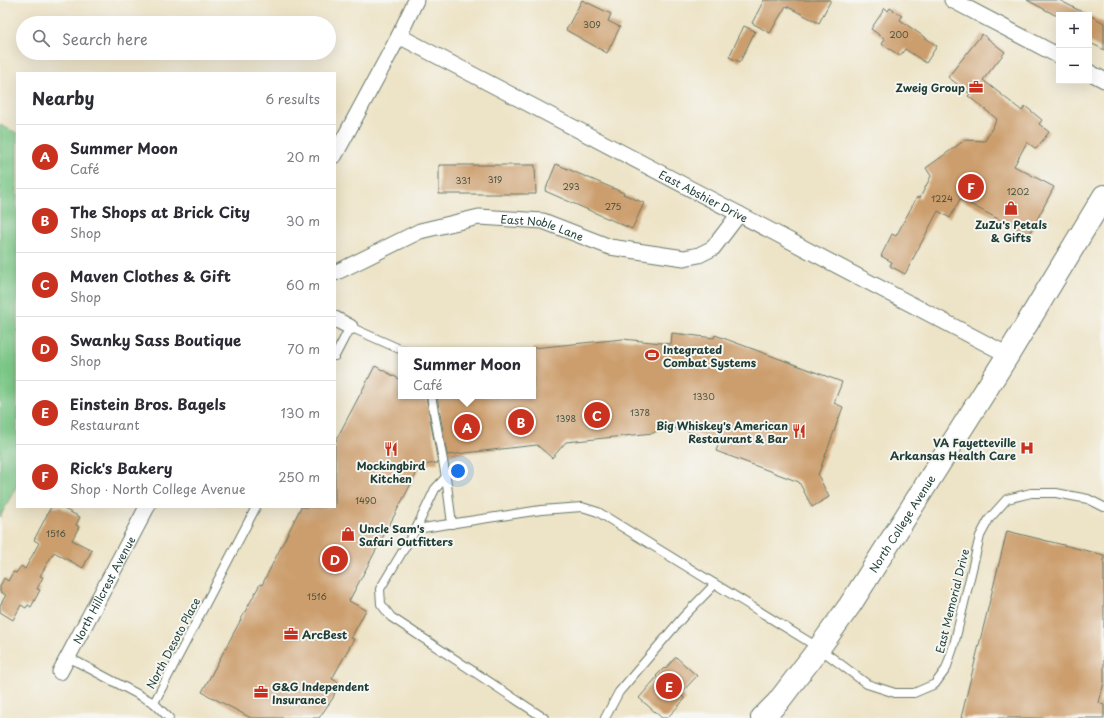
<!DOCTYPE html>
<html lang="en">
<head>
<meta charset="utf-8">
<style>
	:root { --surface:#fff; --page:#f2f2f3; --text:#2b2b33; --muted:#7c7c81; --line:#e1e1e2; --accent:#c8321e }
	body { margin:0; font-family:"Playpen Sans",sans-serif; background:var(--page); color:var(--text) }
	.controls { position:absolute; right:12px; top:12px; display:grid; overflow:hidden; border-radius:0px; box-shadow:0 4px 16px #0002 }
	.controls button { width:36px; height:36px; display:grid; place-items:center; padding:0; border:0; border-bottom:1px solid var(--line); background:var(--surface); color:var(--text); font:20px sans-serif }
	.you { position:absolute; left:458px; top:471px; width:14px; height:14px; margin:-10px; border:3px solid #fff; border-radius:50%; background:#1a73e8; box-shadow:0 0 0 6px #1a73e833 }
	.badge { display:grid; place-items:center; width:26px; height:26px; border-radius:50%; background:var(--accent); color:#fff; font-size:13px; font-weight:700 }
	.pin { position:absolute; translate:-50% -50%; border:2px solid #fff; box-shadow:0 1px 4px #0006 }
	.popup { position:absolute; left:398px; top:347px; width:138px; height:52px; box-sizing:border-box; display:grid; place-content:center; border-radius:0px; background:var(--surface); filter:drop-shadow(0 1px 3px #0005); font-size:13px; white-space:nowrap; color:var(--muted) }
	.popup b { font-size:15px; color:var(--text) }
	.popup::after { content:''; position:absolute; left:50%; top:100%; margin-left:-8px; border:8px solid transparent; border-top-color:var(--surface) }
	.list { margin:0; padding:0; list-style:none }
	h2 { display:flex; justify-content:space-between; align-items:center; height:52px; margin:0; padding:0 16px; font-size:17px }
	h2 small { font-size:13px; font-weight:400; color:var(--muted) }
	.list li { display:grid; grid-template-columns:26px 1fr auto; gap:12px; align-items:center; box-sizing:border-box; height:64px; padding:0 16px; border-top:1px solid var(--line) }
	.list b { display:block; font-size:15px; white-space:nowrap }
	.list p { margin:0; font-size:13px; white-space:nowrap; color:var(--muted) }
	.list em { font-size:13px; font-style:normal; color:var(--muted) }
	.icon { flex:none; width:22px; height:22px; fill:none; stroke:currentColor; stroke-width:2; stroke-linecap:round; stroke-linejoin:round }
	.map { position:relative; flex:none; width:1104px; height:718px; overflow:hidden }
	.search { position:absolute; background:var(--surface); box-shadow:0 4px 16px #0002; left:16px; top:16px; width:320px; height:44px; display:flex; align-items:center; gap:10px; box-sizing:border-box; padding:0 14px; border-radius:22px; color:var(--muted); font-size:15px }
	.panel { position:absolute; background:var(--surface); box-shadow:0 4px 16px #0002; left:16px; top:72px; width:320px; height:436px; border-radius:0px }
	.map>svg:first-child { display:block }
	.green { fill:#7dc988; stroke:#4e835e }
	.building { fill:#cc9e6d }
	.lines { fill:none; stroke-linecap:round; stroke-linejoin:round }
	.service-casing { stroke:#677767; stroke-width:10 }
	.minor-casing { stroke:#677767; stroke-width:17 }
	.primary-casing { stroke:#677767; stroke-width:24 }
	.service { stroke:#fff; stroke-width:8 }
	.minor { stroke:#fff; stroke-width:15 }
	.primary { stroke:#fff; stroke-width:22 }
	.labels { text-anchor:middle; dominant-baseline:central; stroke-width:4; stroke-linejoin:round; paint-order:stroke }
	.number-label { font-size:9px; fill:#4a5542 }
	.poi-label { font-size:11px; font-weight:bold; fill:#1f3d34; stroke:#f6f6f2; text-anchor:start }
	.street-label { font-size:11px; fill:#1f3d34; stroke:#f6f6f2 }
</style>
</head>
<body>
<div class="map">
<svg width="1104" height="718" viewBox="0 0 1104 718">
	<rect width="100%" height="100%" fill="#f6f6f2"/>
	<filter id="ink" filterUnits="userSpaceOnUse"><feTurbulence type="fractalNoise" baseFrequency=".025" numOctaves="2"/><feDisplacementMap in="SourceGraphic" scale="8" xChannelSelector="R" yChannelSelector="G"/><feConvolveMatrix kernelMatrix="1 2 1 2 8 2 1 2 1" color-interpolation-filters="sRGB"/></filter>
	<filter id="wash" filterUnits="userSpaceOnUse"><feTurbulence type="fractalNoise" baseFrequency=".012" numOctaves="4" result="noise"/><feDisplacementMap in="SourceGraphic" scale="16" xChannelSelector="R" yChannelSelector="G"/><feGaussianBlur stdDeviation="0.9" result="paint"/><feColorMatrix in="noise" values="0 0 0 0 0 0 0 0 0 0 0 0 0 0 0 0 0 1.4 0 .05"/><feComposite in="paint" operator="in"/></filter>
	<g filter="url(#wash)">
		<rect width="100%" height="100%" fill="#ede3c6"/>
		<!-- green -->
		<path class="green" d="M0,125L17,133V485L0,517Z"/>
		<g id="blocks">
			<!-- building -->
			<g class="building">
				<path d="M582,0L611,14L608,21L620,27L607,53L566,30Z"/>
				<path d="M764,0H831L819,23L786,6L770,33L752,23Z"/>
				<path d="M1027,0H1059L1088,15H1055Z"/>
				<path d="M885,8L888,11L890,8L902,16L900,20L937,46L926,63L905,49L900,56L882,44L885,39L871,29Z"/>
				<path d="M1089,15L1104,23V50L1089,42Z"/>
				<path d="M744,26L755,31L740,62L729,57Z"/>
				<path d="M982,34L1005,52L983,80L1022,111L1025,106L1042,120L1039,124L1049,132L1036,149L1027,142L1014,166L1054,187L1029,235L960,199L950,218L938,211L905,274L890,266L892,262L881,256L892,234L896,236L917,197L920,198L931,176L926,168L965,140L985,141L997,119L968,96L970,94L948,77Z"/>
				<path d="M556,164L624,193L623,194L644,203L632,229L545,191Z"/>
				<path d="M439,165H535L536,194H439Z"/>
				<path d="M672,333L714,338L715,335L842,382L834,403L843,407L818,475L829,497L812,507L799,482L716,451L719,443L683,429L663,428L653,433L566,442L552,458L537,445L447,455L437,396H533V348L623,339L671,344Z"/>
				<path d="M375,366L401,380V396H426L438,463L421,465L349,601L366,610L351,638L354,639L332,679L338,682L333,698L319,718H251L202,692L260,584L262,585L301,507H335V442Z"/>
				<path d="M51,507H60L80,517L76,525L79,527L72,540L92,550L83,568L54,552L40,576L43,577L37,589L40,590L31,607L28,605L26,608L21,605L13,620L0,612V605L6,595L0,592V586L4,578L8,581L13,572L16,573L21,566L25,569L39,543L34,540Z"/>
				<path d="M1007,531L1104,555V682L1099,703L1104,705V718H961Z"/>
				<path d="M676,657L697,676L680,694L685,699L667,718H662L639,698L657,677L656,676L664,668L665,669Z"/>
			</g>
		</g>
	</g>
	<g filter="url(#ink)">
		<use href="#blocks" fill-opacity="0" stroke="#677767" stroke-width="1"/>
		<g class="lines">
			<defs>
				<g id="service">
					<path d="M335,356L350,327L402,350"/>
					<path d="M431,396L446,477L452,524"/>
					<path d="M446,477L435,489L416,529L380,589L381,604L391,617L544,718"/>
					<path d="M416,529L541,510L582,507L598,512L819,648L867,684L895,693H914L935,684L946,669L954,645L980,536L989,519L1007,499L1031,493H1056L1088,499L1104,507"/>
					<path d="M68,657L154,703L256,507"/>
					<path d="M154,703L169,718"/>
					<path d="M605,718L619,692L683,617L715,584"/>
				</g>
				<g id="minor">
					<path d="M952,0L1059,56"/>
					<path id="s1" d="M399,36L1008,355"/>
					<path d="M1089,72L1104,80"/>
					<path d="M335,155L399,36L416,0"/>
					<path id="s2" d="M335,273L420,231L479,217L543,221L610,247L684,258L699,255L713,248L739,214"/>
					<path d="M335,319L350,327"/>
					<path id="s3" d="M60,672L147,507"/>
				</g>
				<g id="primary">
					<path id="s4" d="M762,718L778,702L819,648L850,605L1008,355L1104,196"/>
				</g>
			</defs>
			<!-- service casing -->
			<use href="#service" class="service-casing"/>
			<!-- minor casing -->
			<use href="#minor" class="minor-casing"/>
			<!-- primary casing -->
			<use href="#primary" class="primary-casing"/>
			<!-- service -->
			<use href="#service" class="service"/>
			<!-- minor -->
			<use href="#minor" class="minor"/>
			<!-- primary -->
			<use href="#primary" class="primary"/>
		</g>
	</g>
	<!-- icons -->
	<defs>
		<symbol id="office-bare" viewBox="-9 -9 18 18"><path d="M-6-3h4V-5.5h4V-3h4V5H-6ZM-1-4.5V-3h2v-1.5ZM-6 0V1H6V0Z" fill="#c8321e" stroke="#f6f6f2" stroke-width="2.5" paint-order="stroke"/></symbol>
		<symbol id="shop-bare" viewBox="-9 -9 18 18"><path d="M-5-2.5h2.3a2.7 3.5 0 0 1 5.4 0H5L5.5 6h-11ZM-1.5-2.5h3a1.5 2.3 0 0 0-3 0Z" fill="#c8321e" stroke="#f6f6f2" stroke-width="2.5" paint-order="stroke"/></symbol>
		<symbol id="stadium-bare" viewBox="-9 -9 18 18"><path d="M0-5a6.5 5 0 1 0 0 10a6.5 5 0 1 0 0-10ZM-3.5-1.8h7v3.6h-7Z" fill="#c8321e" stroke="#f6f6f2" stroke-width="2.5" paint-order="stroke"/></symbol>
		<symbol id="restaurant-bare" viewBox="-9 -9 18 18"><path d="M-5-6h1v4h1v-4h1v4h1v-4h1v5L-1.5 .5V6h-2V.5L-5-1ZM5-6V6H3V1.5H1.5Q1.5-4 5-6Z" fill="#c8321e" stroke="#f6f6f2" stroke-width="2.5" paint-order="stroke"/></symbol>
		<symbol id="hospital-bare" viewBox="-9 -9 18 18"><path d="M-5-5h3v3.5h4V-5h3V5h-3V1.5h-4V5h-3Z" fill="#c8321e" stroke="#f6f6f2" stroke-width="2.5" paint-order="stroke"/></symbol>
	</defs>
	<g fill-rule="evenodd">
		<use href="#office-bare" x="966" y="77" width="20" height="20"/>
		<use href="#shop-bare" x="1001" y="198" width="20" height="20"/>
		<use href="#stadium-bare" x="642" y="345" width="20" height="20"/>
		<use href="#restaurant-bare" x="789" y="421" width="20" height="20"/>
		<use href="#hospital-bare" x="1017" y="438" width="20" height="20"/>
		<use href="#restaurant-bare" x="381" y="439" width="20" height="20"/>
		<use href="#shop-bare" x="338" y="524" width="20" height="20"/>
		<use href="#office-bare" x="281" y="624" width="20" height="20"/>
		<use href="#office-bare" x="251" y="682" width="20" height="20"/>
	</g>
	<g class="labels">
		<!-- number labels -->
		<g class="number-label">
			<text x="592" y="24">309</text>
			<text x="899" y="34">200</text>
			<text x="495" y="179">319</text>
			<text x="463" y="180">331</text>
			<text x="571" y="186">293</text>
			<text x="1018" y="191">1202</text>
			<text x="942" y="198">1224</text>
			<text x="613" y="206">275</text>
			<text x="704" y="396">1330</text>
			<text x="640" y="412">1378</text>
			<text x="566" y="418">1398</text>
			<text x="366" y="500">1490</text>
			<text x="56" y="533">1516</text>
			<text x="317" y="596">1516</text>
		</g>
		<!-- poi labels -->
		<g class="poi-label">
			<text x="965" y="87" text-anchor="end">Zweig Group</text>
			<text x="1011" y="224" text-anchor="middle">ZuZu's Petals<tspan x="1011" dy="13">&amp; Gifts</tspan></text>
			<text x="663" y="349">Integrated<tspan x="663" dy="13">Combat Systems</tspan></text>
			<text x="788" y="425" text-anchor="end">Big Whiskey's American<tspan x="788" dy="13">Restaurant &amp; Bar</tspan></text>
			<text x="1016" y="442" text-anchor="end">VA Fayetteville<tspan x="1016" dy="13">Arkansas Health Care</tspan></text>
			<text x="391" y="465" text-anchor="middle">Mockingbird<tspan x="391" dy="13">Kitchen</tspan></text>
			<text x="359" y="528">Uncle Sam's<tspan x="359" dy="13">Safari Outfitters</tspan></text>
			<text x="302" y="634">ArcBest</text>
			<text x="272" y="686">G&amp;G Independent<tspan x="272" dy="13">Insurance</tspan></text>
		</g>
		<!-- street labels -->
		<g class="street-label">
			<text stroke="none"><textPath href="#s1" startOffset="344">East Abshier Drive</textPath></text>
			<text stroke="none"><textPath href="#s2" startOffset="220">East Noble Lane</textPath></text>
			<text stroke="none"><textPath href="#s4" startOffset="240">North College Avenue</textPath></text>
			<text stroke="none"><textPath href="#s3" startOffset="93">North Hillcrest Avenue</textPath></text>
			<text transform="translate(952 601) rotate(-76)">East Memorial Drive</text>
			<text transform="translate(173 643) rotate(-62)">North Desoto Place</text>
		</g>
	</g>
</svg>
<div class="controls">
<button>+</button>
<button>−</button>
</div>
<div class="you"></div>
<div class="pin badge" style="left:467px;top:427px">A</div>
<div class="popup"><b>Summer Moon</b>Café</div>
<div class="pin badge" style="left:521px;top:422px">B</div>
<div class="pin badge" style="left:597px;top:415px">C</div>
<div class="pin badge" style="left:335px;top:559px">D</div>
<div class="pin badge" style="left:669px;top:686px">E</div>
<div class="pin badge" style="left:971px;top:187px">F</div>
<div class="search"><svg class="icon" aria-label="search" viewBox="0 0 24 24"><circle cx="10" cy="10" r="6"/><path d="M15 15l6 6"/></svg>Search here</div>
<section class="panel">
<h2>Nearby<small>6 results</small></h2>
<ul class="list">
<li><span class="badge">A</span><div><b>Summer Moon</b><p>Café</p></div><em>20 m</em></li>
<li><span class="badge">B</span><div><b>The Shops at Brick City</b><p>Shop</p></div><em>30 m</em></li>
<li><span class="badge">C</span><div><b>Maven Clothes &amp; Gift</b><p>Shop</p></div><em>60 m</em></li>
<li><span class="badge">D</span><div><b>Swanky Sass Boutique</b><p>Shop</p></div><em>70 m</em></li>
<li><span class="badge">E</span><div><b>Einstein Bros. Bagels</b><p>Restaurant</p></div><em>130 m</em></li>
<li><span class="badge">F</span><div><b>Rick's Bakery</b><p>Shop · North College Avenue</p></div><em>250 m</em></li>
</ul>
</section>
</div>
</body>
</html>
